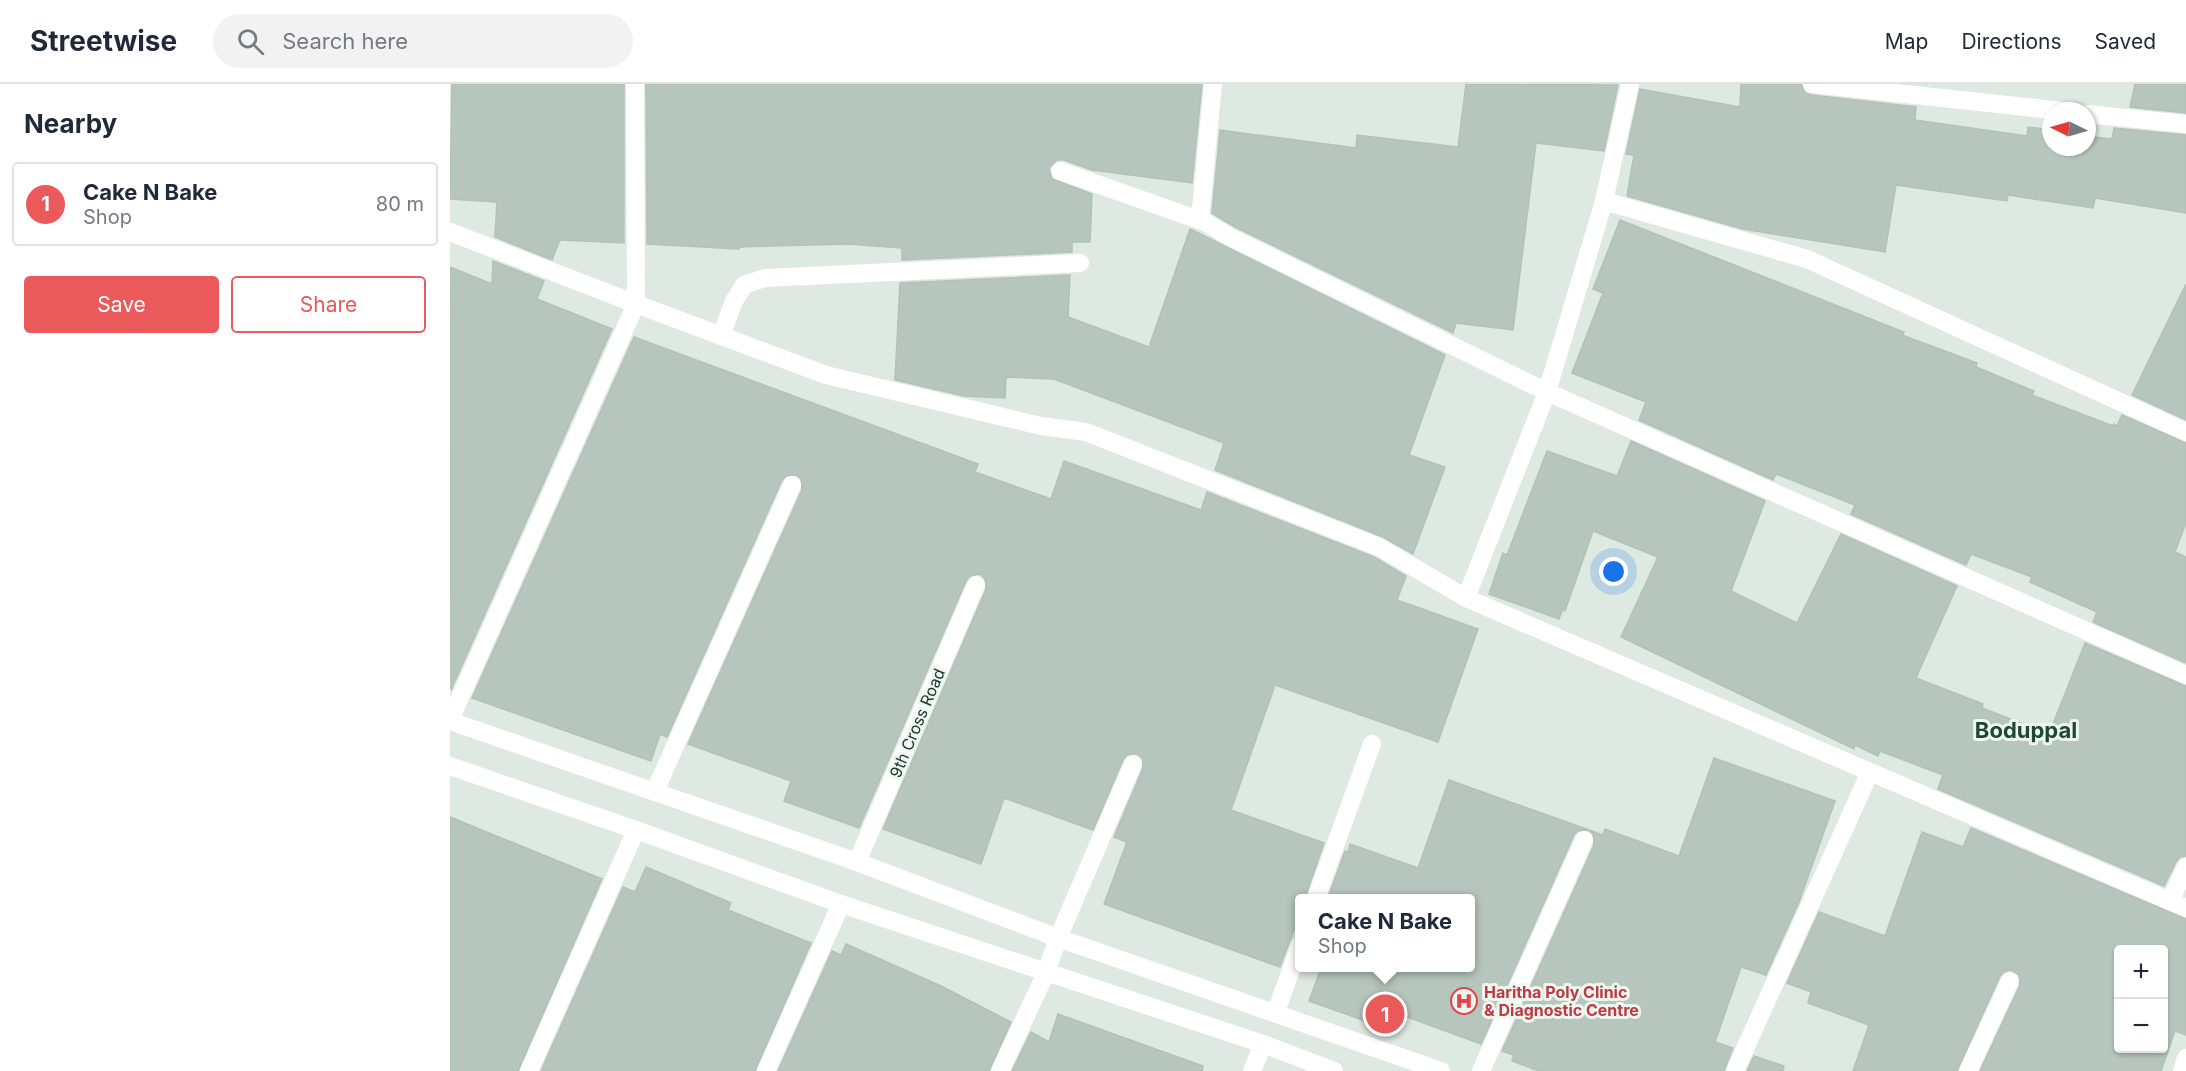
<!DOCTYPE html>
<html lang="en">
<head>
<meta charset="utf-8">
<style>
	:root { --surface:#fff; --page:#f2f2f3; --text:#1f2937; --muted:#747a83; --line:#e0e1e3; --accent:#ea5a5b }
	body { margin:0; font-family:Inter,sans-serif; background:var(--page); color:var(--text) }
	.controls { position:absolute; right:18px; bottom:18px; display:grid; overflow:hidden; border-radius:6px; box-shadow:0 2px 4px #0004 }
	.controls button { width:54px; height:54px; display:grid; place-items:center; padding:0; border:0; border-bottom:2px solid var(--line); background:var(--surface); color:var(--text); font:30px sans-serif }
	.compass { position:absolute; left:1592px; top:18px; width:54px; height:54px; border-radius:50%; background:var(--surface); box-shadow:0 2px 4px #0004; rotate:275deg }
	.you { position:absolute; left:1164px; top:488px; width:21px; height:21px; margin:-15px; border:4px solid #fff; border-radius:50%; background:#1a73e8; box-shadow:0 0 0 9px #1a73e833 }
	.badge { display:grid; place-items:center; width:39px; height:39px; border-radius:50%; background:var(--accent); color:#fff; font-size:20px; font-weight:700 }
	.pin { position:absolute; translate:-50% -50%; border:3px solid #fff; box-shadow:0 2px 6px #0006 }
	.popup { position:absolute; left:845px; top:810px; width:180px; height:78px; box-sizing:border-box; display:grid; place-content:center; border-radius:6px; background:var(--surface); filter:drop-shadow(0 2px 4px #0005); font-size:20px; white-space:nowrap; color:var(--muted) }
	.popup b { font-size:22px; color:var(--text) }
	.popup::after { content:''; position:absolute; left:50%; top:100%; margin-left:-12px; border:12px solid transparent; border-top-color:var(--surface) }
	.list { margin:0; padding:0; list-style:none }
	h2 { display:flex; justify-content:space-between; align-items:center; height:78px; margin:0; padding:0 24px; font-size:26px }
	h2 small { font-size:20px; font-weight:400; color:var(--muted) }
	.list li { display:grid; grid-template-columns:39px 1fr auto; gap:18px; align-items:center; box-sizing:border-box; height:84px; margin:0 12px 12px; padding:0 12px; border:2px solid var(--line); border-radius:6px }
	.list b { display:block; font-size:22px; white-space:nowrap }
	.list p { margin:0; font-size:20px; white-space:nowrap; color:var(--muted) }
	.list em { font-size:20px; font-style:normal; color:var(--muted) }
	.actions { display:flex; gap:12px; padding:18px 24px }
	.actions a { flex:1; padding:14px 0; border:2px solid var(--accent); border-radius:6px; text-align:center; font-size:21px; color:var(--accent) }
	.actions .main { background:var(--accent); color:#fff }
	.icon { flex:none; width:33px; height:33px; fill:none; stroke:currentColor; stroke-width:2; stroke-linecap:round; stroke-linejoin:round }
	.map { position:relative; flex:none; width:1736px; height:987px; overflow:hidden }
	header { display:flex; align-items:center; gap:36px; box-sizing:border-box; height:84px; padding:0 30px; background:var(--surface); border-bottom:2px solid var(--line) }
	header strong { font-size:28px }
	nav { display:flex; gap:33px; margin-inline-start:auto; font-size:21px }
	.search { width:420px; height:54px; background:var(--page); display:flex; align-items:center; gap:15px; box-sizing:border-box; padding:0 21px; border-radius:33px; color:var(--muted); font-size:22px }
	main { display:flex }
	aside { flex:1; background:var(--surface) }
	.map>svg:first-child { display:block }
	.building { fill:#b6c6bc; stroke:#b1c2b6; stroke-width:1.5; fill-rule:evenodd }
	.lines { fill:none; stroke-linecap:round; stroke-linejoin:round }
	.minor { stroke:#fff; stroke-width:18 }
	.tertiary { stroke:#fff; stroke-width:18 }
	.labels { text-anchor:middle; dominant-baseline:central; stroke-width:6; stroke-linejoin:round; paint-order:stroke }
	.street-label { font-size:16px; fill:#20372b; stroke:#eef6f0 }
	.health-label { font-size:16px; font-weight:bold; fill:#be3a42; stroke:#eef6f0; text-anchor:start }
	.district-label { font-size:22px; font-weight:bold; fill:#1e4833; stroke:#eef6f0 }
</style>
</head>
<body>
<header>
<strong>Streetwise</strong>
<div class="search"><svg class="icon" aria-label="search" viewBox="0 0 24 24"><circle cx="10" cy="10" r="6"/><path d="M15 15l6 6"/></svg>Search here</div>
<nav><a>Map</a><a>Directions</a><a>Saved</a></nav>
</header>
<main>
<aside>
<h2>Nearby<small></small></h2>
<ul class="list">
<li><span class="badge">1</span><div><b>Cake N Bake</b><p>Shop</p></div><em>80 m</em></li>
</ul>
<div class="actions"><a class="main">Save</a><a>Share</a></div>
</aside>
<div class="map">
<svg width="1736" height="987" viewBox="0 0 1736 987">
	<rect width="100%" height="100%" fill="#dee9e1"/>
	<!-- building -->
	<g class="building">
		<path d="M2,0H174V159L110,156L102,176L45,153L47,118L0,115Z"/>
		<path d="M196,0H752L742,99L642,86L614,76H607L599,84L602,95L642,110L640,158H622V168L452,176V164L398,160L289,163V165L197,160Z"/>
		<path d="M1016,0L1168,1L1154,67L1086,59L1063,246L1006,239L1003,249L785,143L762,129L770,46L906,64L907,51L1008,63Z"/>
		<path d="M1291,0H1351L1355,9L1361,11L1466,23L1465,36L1577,52L1578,43L1601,46V63H1637V52L1662,55L1664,44L1736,51V129L1645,114L1643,124L1558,111L1557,117L1446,101L1435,168L1293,145L1177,112L1184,71L1176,70L1190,5L1290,23Z"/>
		<path d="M1685,0H1736V29L1680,23Z"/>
		<path d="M1170,136L1454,248L1452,251L1527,279L1526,283L1584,307L1582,311L1663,342L1664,340L1667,342L1672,331L1736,359V439L1725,468L1736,473V579L1643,538L1647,528L1580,498L1582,493L1521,470L1516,481L1401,430L1405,421L1326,390L1323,396L1189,336L1196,318L1122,289L1153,209L1143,205Z"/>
		<path d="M740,145L995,271L959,371L995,383L963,470L933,453L765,386L774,359L604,295L556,293L555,314L514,312L445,296L450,199L620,191L618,233L699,263Z"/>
		<path d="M43,177L94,197L87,215L162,245L1,606L0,183L42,200Z"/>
		<path d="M1736,200V336L1682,311Z"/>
		<path d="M184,253L528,380L525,388L601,415L614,377L751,426L757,408L924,473L956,492L947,516L1028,545L988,658L825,601L781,726L874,759L855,814H849V832L830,883L654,820L677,758L664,753L693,684L692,674L687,670L677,671L673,676L643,746L554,714L531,780L433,745L536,505L535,495L530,490L520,492L516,497L409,744L334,717L341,697L238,660L352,406L351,395L346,391L336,392L332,396L217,653L210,650L201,677L22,614Z"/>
		<path d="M1181,357L1315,417L1281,507L1347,539L1391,450L1507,502L1466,594L1533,620L1532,624L1599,650L1635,559L1736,602V772L1730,773L1726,778L1714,802L1488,705L1493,691L1430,667L1428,672L1405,661L1404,665L1171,553L1208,473L1143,447L1115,527L1113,525L1109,535L1039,510L1053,469L1057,471L1097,367L1167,392Z"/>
		<path d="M1264,674L1385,717L1349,818L1316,891L1291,883L1265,958L1283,964L1274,987H1089L1062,977L1064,971L1052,967L1144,761L1143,750L1138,746L1128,747L1124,751L1031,960L941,927L935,944L859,917L871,884H1020V814H878L895,767L898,768L900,760L968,784L999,696L1153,751L1155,745L1229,772Z"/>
		<path d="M0,733L152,795L68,987H0Z"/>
		<path d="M1521,744L1736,835V951L1725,947L1711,987H1530L1570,901L1569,891L1560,886L1554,888L1550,892L1507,987H1403L1419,941L1358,919L1361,908L1337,899L1369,828L1435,852L1472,748L1513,763ZM1668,866H1713V964H1668Z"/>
		<path d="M196,783L281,819L278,826L361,859L305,987H91L173,803L185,808Z"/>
		<path d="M396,860L491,902L561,938L539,987H328L382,867L391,871Z"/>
		<path d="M608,930L753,982L752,987H562L581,948L599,958Z"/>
		<path d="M1304,972L1334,982L1333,987H1297Z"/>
	</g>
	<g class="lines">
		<!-- minor -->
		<g class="minor">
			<path d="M763,0L750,135L780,153L1097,308L1736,591"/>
			<path d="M1362,0L1613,27"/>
			<path d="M1637,30L1736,40"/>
			<path d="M610,87L755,138"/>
			<path d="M1154,117L1357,175L1736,348"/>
			<path d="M0,148L186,220L376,291L591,342L636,348L929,463L1016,514L1736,824"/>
			<path d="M271,252L284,217L294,201L315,194L630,179"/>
			<path d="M1016,514L1097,308L1154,117L1180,0"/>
			<path d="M0,636L186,220L185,0"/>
			<path d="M205,707L342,401"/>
			<path d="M407,778L526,501"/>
			<path d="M866,814L922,660"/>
			<path d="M1720,817L1736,783"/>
			<path d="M826,928L850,861"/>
			<path d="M79,987L186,746"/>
			<path d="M316,987L391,820"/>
			<path d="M550,987L596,889L608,854L683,680"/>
			<path d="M802,987L813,960"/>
			<path d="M1031,987L1134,756"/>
			<path d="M1285,987L1420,688"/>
			<path d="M1518,987L1560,897"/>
			<path d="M1732,987L1736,974"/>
		</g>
		<!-- tertiary -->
		<g class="tertiary">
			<path d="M0,637L407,778L608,854L991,987"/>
			<path d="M0,682L186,746L391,820L813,960L884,987"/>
		</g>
	</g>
	<!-- icons -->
	<defs>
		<symbol id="hospital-ring" viewBox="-11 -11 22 22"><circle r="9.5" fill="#eef6f0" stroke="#e0444e" stroke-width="1.5"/><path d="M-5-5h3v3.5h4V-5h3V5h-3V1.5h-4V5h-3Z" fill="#e0444e"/></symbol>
	</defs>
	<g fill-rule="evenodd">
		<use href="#hospital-ring" x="999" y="902" width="30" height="30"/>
	</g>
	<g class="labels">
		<!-- street labels -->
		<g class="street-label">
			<text transform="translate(467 639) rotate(-67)">9th Cross Road</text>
		</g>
		<!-- health labels -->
		<g class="health-label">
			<text x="1034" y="908">Haritha Poly Clinic<tspan x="1034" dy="18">&amp; Diagnostic Centre</tspan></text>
		</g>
		<!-- district labels -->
		<g class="district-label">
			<text x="1576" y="646">Boduppal</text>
		</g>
	</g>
</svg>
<div class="controls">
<button>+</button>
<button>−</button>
</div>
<svg class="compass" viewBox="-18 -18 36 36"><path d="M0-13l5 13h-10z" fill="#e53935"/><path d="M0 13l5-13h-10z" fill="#747a83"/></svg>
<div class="you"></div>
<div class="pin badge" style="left:935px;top:930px">1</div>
<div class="popup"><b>Cake N Bake</b>Shop</div>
</div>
</main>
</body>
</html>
